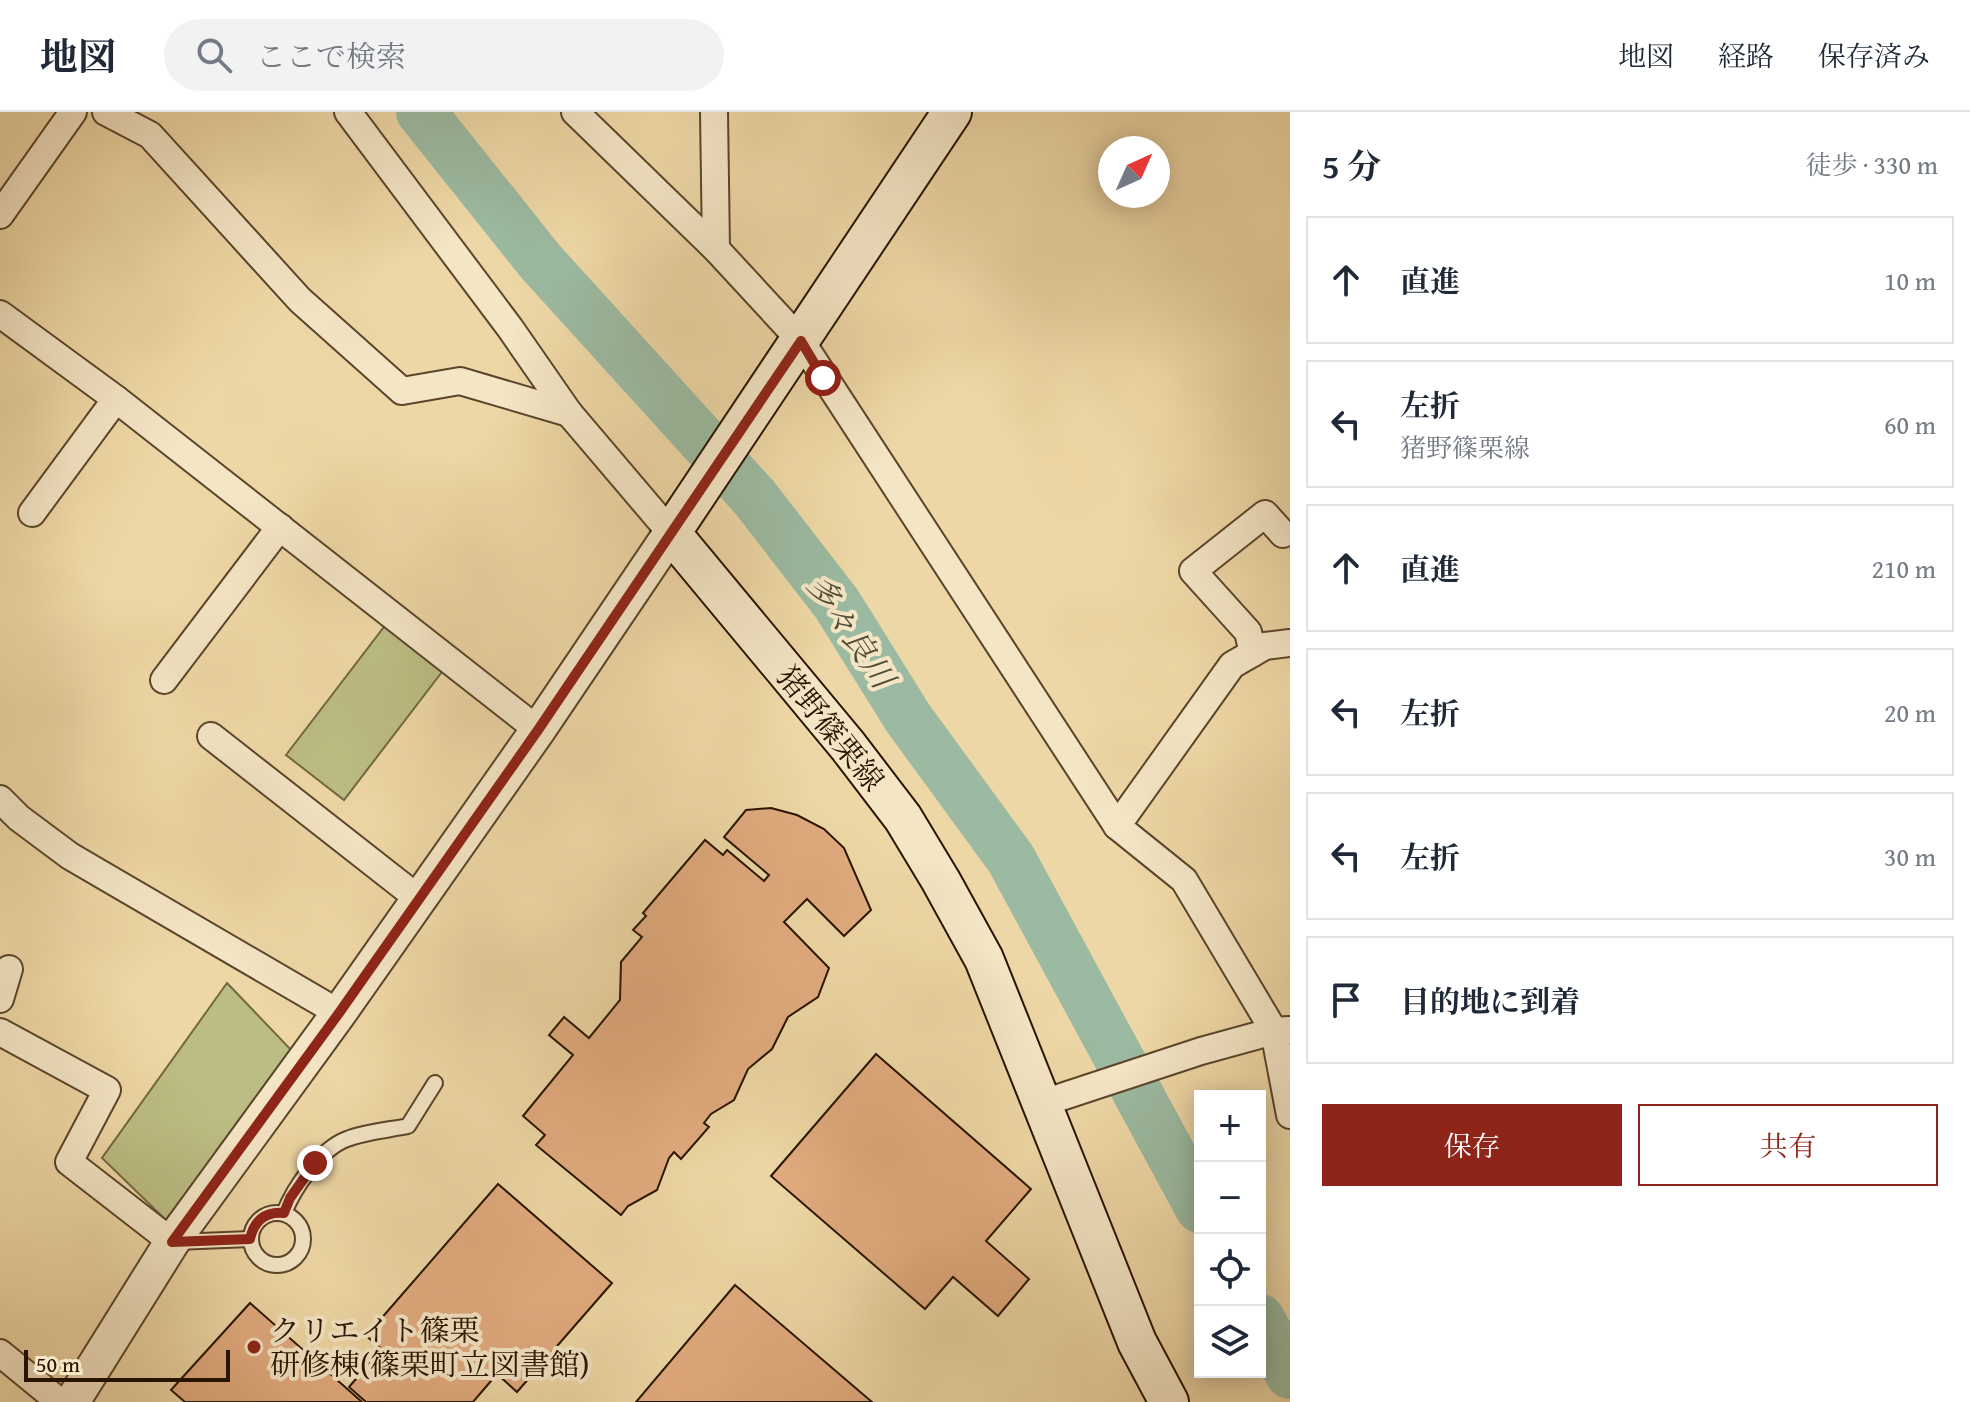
<!DOCTYPE html>
<html lang="ja">
<head>
<meta charset="utf-8">
<style>
	:root { --surface:#fff; --page:#f2f2f3; --text:#1f2937; --muted:#747a83; --line:#e0e1e3; --accent:#8f2418 }
	body { margin:0; font-family:"Gentium Book Plus","Noto Serif JP",serif; background:var(--page); color:var(--text) }
	.controls { position:absolute; right:24px; bottom:24px; display:grid; overflow:hidden; border-radius:0px; box-shadow:0 4px 20px #0003 }
	.controls button { width:72px; height:72px; display:grid; place-items:center; padding:0; border:0; border-bottom:2px solid var(--line); background:var(--surface); color:var(--text); font:40px sans-serif }
	.compass { position:absolute; left:1098px; top:24px; width:72px; height:72px; border-radius:50%; background:var(--surface); box-shadow:0 4px 20px #0003; rotate:45deg }
	.scale { position:absolute; left:24px; bottom:20px; width:206px; box-sizing:border-box; padding-left:8px; border:4px solid #291400; border-top:0; font-size:22px; line-height:28px; white-space:nowrap; color:#291400; -webkit-text-stroke:6px #f4e5c5; paint-order:stroke }
	.stop { position:absolute; width:24px; height:24px; margin:-18px; border:6px solid #8f2418; border-radius:50%; background:#fff }
	.stop.end { background:#8f2418; border-color:#fff; box-shadow:0 2px 8px #0008 }
	.list { margin:0; padding:0; list-style:none }
	h2 { display:flex; justify-content:space-between; align-items:center; height:104px; margin:0; padding:0 32px; font-size:34px }
	h2 small { font-size:26px; font-weight:400; color:var(--muted) }
	.list li { display:grid; grid-template-columns:52px 1fr auto; gap:24px; align-items:center; box-sizing:border-box; height:128px; margin:0 16px 16px; padding:0 16px; border:2px solid var(--line); border-radius:0px }
	.list b { display:block; font-size:30px; white-space:nowrap }
	.list p { margin:0; font-size:26px; white-space:nowrap; color:var(--muted) }
	.list em { font-size:26px; font-style:normal; color:var(--muted) }
	.actions { display:flex; gap:16px; padding:24px 32px }
	.actions a { flex:1; padding:18px 0; border:2px solid var(--accent); border-radius:0px; text-align:center; font-size:28px; color:var(--accent) }
	.actions .main { background:var(--accent); color:#fff }
	.icon { flex:none; width:44px; height:44px; fill:none; stroke:currentColor; stroke-width:2; stroke-linecap:round; stroke-linejoin:round }
	.map { position:relative; flex:none; width:1290px; height:1290px; overflow:hidden }
	header { display:flex; align-items:center; gap:48px; box-sizing:border-box; height:112px; padding:0 40px; background:var(--surface); border-bottom:2px solid var(--line) }
	header strong { font-size:38px }
	nav { display:flex; gap:44px; margin-inline-start:auto; font-size:28px }
	.search { width:560px; height:72px; background:var(--page); display:flex; align-items:center; gap:20px; box-sizing:border-box; padding:0 28px; border-radius:44px; color:var(--muted); font-size:30px }
	main { display:flex }
	aside { flex:1; background:var(--surface) }
	.map>svg:first-child { display:block }
	.green { fill:#bcbd84; stroke:#726842; stroke-width:2 }
	.lines { fill:none; stroke-linecap:round; stroke-linejoin:round }
	.river { stroke:#9bbaa1; stroke-width:50 }
	.building { fill:#e1ab7f; stroke:#291400; stroke-width:2 }
	.service-casing { stroke:#5a452a; stroke-width:18 }
	.minor-casing { stroke:#5a452a; stroke-width:30 }
	.tertiary-casing { stroke:#5a452a; stroke-width:38 }
	.secondary-casing { stroke:#291400; stroke-width:42 }
	.service { stroke:#f4e5c5; stroke-width:14 }
	.minor { stroke:#f4e5c5; stroke-width:26 }
	.tertiary { stroke:#f4e5c5; stroke-width:34 }
	.secondary { stroke:#f4e5c5; stroke-width:38 }
	.route { stroke:#8f2418; stroke-width:10 }
	.poi-dot { fill:#8f2418; stroke:#f4e5c5; stroke-width:3 }
	.labels { text-anchor:middle; dominant-baseline:central; stroke-width:8; stroke-linejoin:round; paint-order:stroke }
	.street-label { font-size:30px; fill:#291400; stroke:#f4e5c5 }
	.poi-label { font-size:30px; fill:#291400; stroke:#f4e5c5; text-anchor:start }
	.water-label { font-size:32px; font-style:italic; fill:#514e38; stroke:#f4e5c5 }
</style>
</head>
<body>
<header>
<strong>地図</strong>
<div class="search"><svg class="icon" aria-label="search" viewBox="0 0 24 24"><circle cx="10" cy="10" r="6"/><path d="M15 15l6 6"/></svg>ここで検索</div>
<nav><a>地図</a><a>経路</a><a>保存済み</a></nav>
</header>
<main>
<div class="map">
<svg width="1290" height="1290" viewBox="0 0 1290 1290">
	<rect width="100%" height="100%" fill="#eed7a6"/>
	<filter id="stains"><feTurbulence type="fractalNoise" baseFrequency=".0025" numOctaves="4"/><feColorMatrix values="0 0 0 0 .2 0 0 0 0 .09 0 0 0 0 .02 0 0 0 .5 -.17"/></filter>
	<radialGradient id="worn" r=".72"><stop offset=".6" stop-color="#630" stop-opacity="0"/><stop offset="1" stop-color="#630" stop-opacity=".3"/></radialGradient>
	<!-- green -->
	<g class="green">
		<path d="M387,511L445,556L344,688L286,643Z"/>
		<path d="M227,871L295,942L173,1115L102,1046Z"/>
	</g>
	<g class="lines">
		<!-- river -->
		<g class="river">
			<path d="M421,0L540,149L755,386L837,492L908,606L1011,747L1200,1096"/>
			<path d="M1260,1207L1290,1262"/>
		</g>
	</g>
	<!-- building -->
	<g class="building">
		<path d="M771,696L797,703L824,717L844,736L871,798L844,824L807,787L784,810L829,856L818,885L788,905L772,937L748,957L734,988L711,1002L704,1011L709,1015L681,1047L674,1040L669,1046L657,1078L628,1094L621,1103L536,1033L545,1023L523,1004L573,943L549,923L564,905L589,926L620,888L621,850L642,825L633,818L646,804L643,801L705,728L723,743L727,738L764,769L769,763L724,725L746,698Z"/>
		<path d="M876,942L1031,1077L986,1129L1029,1167L998,1204L953,1165L925,1197L771,1064Z"/>
		<path d="M498,1072L612,1171L517,1280L497,1262L473,1290H366L349,1275L382,1237L366,1224Z"/>
		<path d="M735,1173L872,1290H636Z"/>
		<path d="M250,1191L362,1290H185L171,1278Z"/>
	</g>
	<g class="lines">
		<defs>
			<g id="service">
				<circle cx="277" cy="1127" r="26"/>
				<path d="M284,1101C294,1076 320,1037 347,1027C365,1020 388,1018 408,1014L435,971"/>
				<path d="M176,1130L250,1127"/>
			</g>
			<g id="minor">
				<path d="M106,0L150,23L300,188L402,279L460,269L569,301"/>
				<path d="M348,0L510,216L569,301L671,421"/>
				<path d="M575,0L716,137L801,229L1117,714L1184,768L1274,919L1290,1003"/>
				<path d="M714,0L716,137"/>
				<path d="M0,103L73,0"/>
				<path d="M0,202L116,287L538,618"/>
				<path d="M32,401L116,287"/>
				<path d="M1253,541L1248,520L1193,459L1265,402L1283,422"/>
				<path d="M164,568L280,415"/>
				<path d="M211,624L419,787"/>
				<path d="M0,687L19,706L70,744L339,901"/>
				<path d="M1117,714L1232,553L1265,534L1290,531"/>
				<path d="M0,887L9,857"/>
				<path d="M0,920L107,978L69,1050L172,1130"/>
				<path d="M1043,991L1201,939L1274,919L1289,918"/>
				<path d="M0,1241L60,1290"/>
			</g>
			<path id="tertiary" d="M72,1290L172,1130L339,901L538,618L671,421"/>
			<path id="secondary" d="M952,0L671,421L848,634L903,706L941,769L984,847L1137,1230L1169,1290"/>
		</defs>
		<!-- service casing -->
		<use href="#service" class="service-casing"/>
		<!-- minor casing -->
		<use href="#minor" class="minor-casing"/>
		<!-- tertiary casing -->
		<use href="#tertiary" class="tertiary-casing"/>
		<!-- secondary casing -->
		<use href="#secondary" class="secondary-casing"/>
		<!-- service -->
		<use href="#service" class="service"/>
		<!-- minor -->
		<use href="#minor" class="minor"/>
		<!-- tertiary -->
		<use href="#tertiary" class="tertiary"/>
		<!-- secondary -->
		<use href="#secondary" class="secondary"/>
	</g>
	<g class="lines">
		<!-- route -->
		<path class="route" d="M315,1051L290,1086L284,1101C265,1099 254,1109 250,1127L172,1130L339,901L538,618L801,229L823,266"/>
	</g>
	<!-- markers -->
	<circle class="poi-dot" cx="254" cy="1235" r="8"/>
	<g class="labels">
		<!-- street labels -->
		<g class="street-label">
			<text transform="translate(831 616) rotate(51)">猪野篠栗線</text>
		</g>
		<!-- poi labels -->
		<g class="poi-label">
			<text x="270" y="1218">クリエイト篠栗<tspan x="270" dy="34">研修棟(篠栗町立図書館)</tspan></text>
		</g>
		<!-- water labels -->
		<g class="water-label">
			<text transform="translate(851 519) rotate(56)">多々良川</text>
		</g>
	</g>
	<rect width="100%" height="100%" filter="url(#stains)"/>
	<rect width="100%" height="100%" fill="url(#worn)"/>
</svg>
<div class="controls">
<button>+</button>
<button>−</button>
<button><svg class="icon" aria-label="locate" viewBox="0 0 24 24"><circle cx="12" cy="12" r="6"/><path d="M12 2v4M12 18v4M2 12h4M18 12h4"/></svg></button>
<button><svg class="icon" aria-label="layers" viewBox="0 0 24 24"><path d="M12 4l9 5-9 5-9-5zM3 14l9 5 9-5"/></svg></button>
</div>
<svg class="compass" viewBox="-18 -18 36 36"><path d="M0-13l5 13h-10z" fill="#e53935"/><path d="M0 13l5-13h-10z" fill="#747a83"/></svg>
<div class="scale">50 m</div>
<div class="stop" style="left:823px;top:266px"></div>
<div class="stop end" style="left:315px;top:1051px"></div>
</div>
<aside>
<h2>5 分<small>徒歩 · 330 m</small></h2>
<ul class="list">
<li><svg class="icon" aria-label="ahead" viewBox="0 0 24 24"><path d="M12 20V5M6 11l6-6 6 6"/></svg><div><b>直進</b></div><em>10 m</em></li>
<li><svg class="icon" aria-label="left" viewBox="0 0 24 24"><path d="M17 20v-9H6M10 6l-5 5 5 5"/></svg><div><b>左折</b><p>猪野篠栗線</p></div><em>60 m</em></li>
<li><svg class="icon" aria-label="ahead" viewBox="0 0 24 24"><path d="M12 20V5M6 11l6-6 6 6"/></svg><div><b>直進</b></div><em>210 m</em></li>
<li><svg class="icon" aria-label="left" viewBox="0 0 24 24"><path d="M17 20v-9H6M10 6l-5 5 5 5"/></svg><div><b>左折</b></div><em>20 m</em></li>
<li><svg class="icon" aria-label="left" viewBox="0 0 24 24"><path d="M17 20v-9H6M10 6l-5 5 5 5"/></svg><div><b>左折</b></div><em>30 m</em></li>
<li><svg class="icon" aria-label="arrive" viewBox="0 0 24 24"><path d="M6 21V4h12l-3 4 3 4H6"/></svg><div><b>目的地に到着</b></div></li>
</ul>
<div class="actions"><a class="main">保存</a><a>共有</a></div>
</aside>
</main>
</body>
</html>
